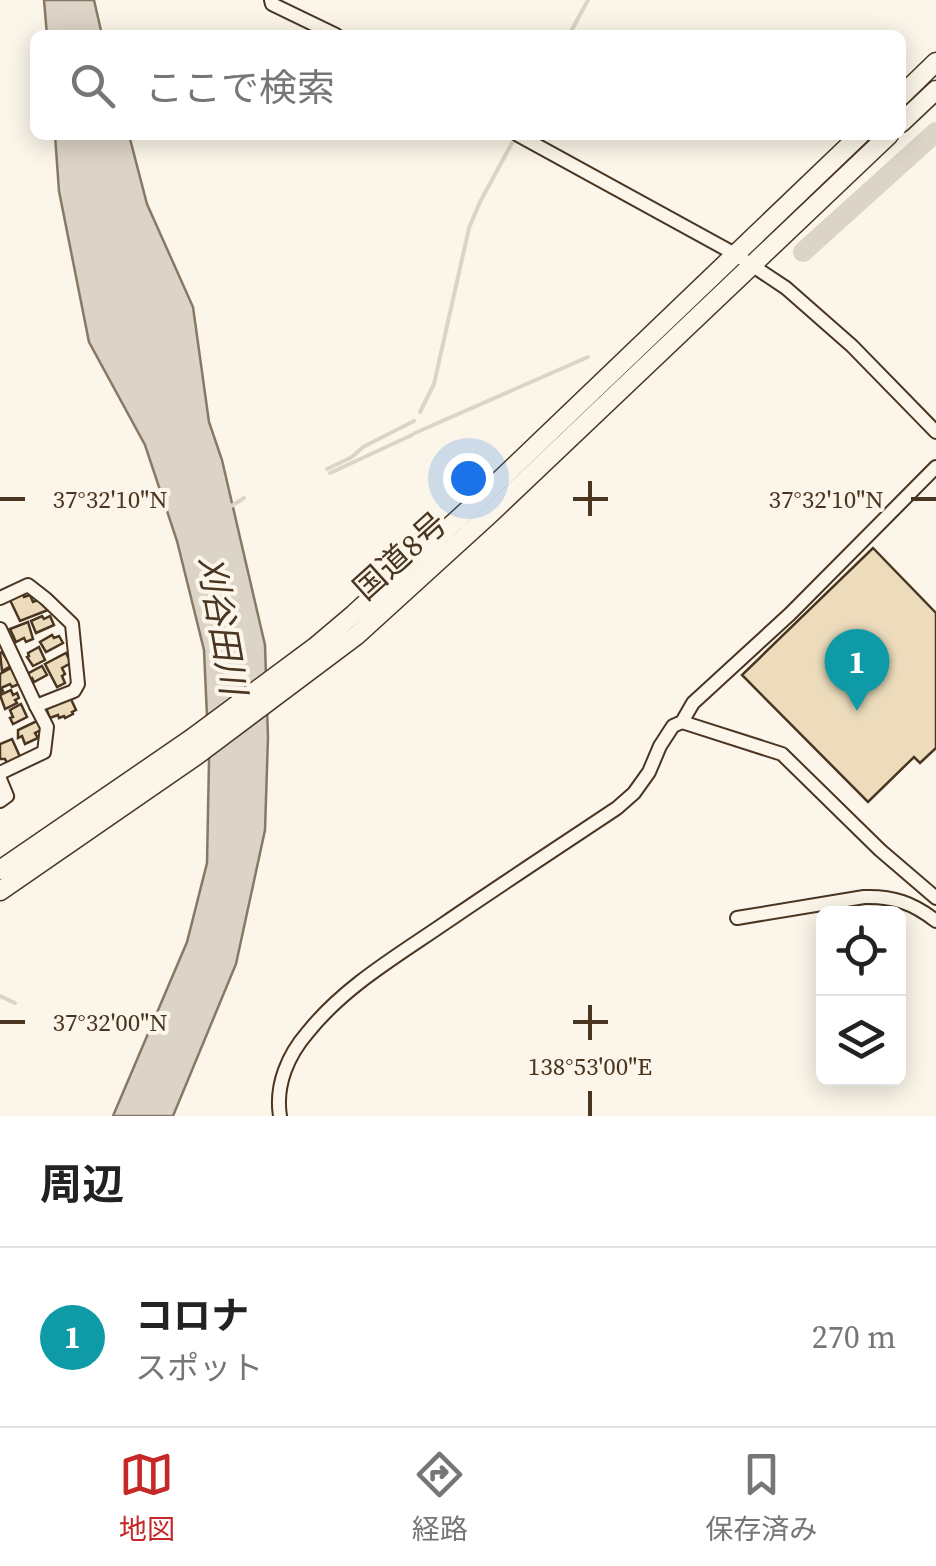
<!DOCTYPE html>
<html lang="ja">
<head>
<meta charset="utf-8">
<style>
	:root { --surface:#fff; --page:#f6f6f6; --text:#222; --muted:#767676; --line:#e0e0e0; --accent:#c62828 }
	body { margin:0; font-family:"Source Serif 4","Noto Sans JP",serif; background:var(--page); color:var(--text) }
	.controls { position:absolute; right:30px; bottom:30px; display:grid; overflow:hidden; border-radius:15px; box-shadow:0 5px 25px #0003 }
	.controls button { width:90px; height:90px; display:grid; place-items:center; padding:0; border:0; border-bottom:2px solid var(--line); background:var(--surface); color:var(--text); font:50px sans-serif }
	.you { position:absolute; left:468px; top:478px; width:35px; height:35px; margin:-25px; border:8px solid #fff; border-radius:50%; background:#1a73e8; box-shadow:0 0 0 15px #1a73e833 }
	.badge { display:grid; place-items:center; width:65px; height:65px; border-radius:50%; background:var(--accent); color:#fff; font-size:32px; font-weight:700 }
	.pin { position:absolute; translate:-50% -82px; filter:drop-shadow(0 2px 5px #0008) }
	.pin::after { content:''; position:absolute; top:52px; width:35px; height:30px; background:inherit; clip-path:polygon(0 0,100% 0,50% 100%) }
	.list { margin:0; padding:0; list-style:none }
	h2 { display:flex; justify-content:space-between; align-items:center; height:130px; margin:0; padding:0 40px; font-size:42px }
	h2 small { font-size:32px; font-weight:400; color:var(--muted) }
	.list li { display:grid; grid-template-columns:65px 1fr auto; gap:30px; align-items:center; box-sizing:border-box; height:180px; padding:0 40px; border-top:2px solid var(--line) }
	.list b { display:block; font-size:38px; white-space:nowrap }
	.list p { margin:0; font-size:32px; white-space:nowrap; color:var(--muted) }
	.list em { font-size:32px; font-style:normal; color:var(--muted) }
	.icon { flex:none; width:55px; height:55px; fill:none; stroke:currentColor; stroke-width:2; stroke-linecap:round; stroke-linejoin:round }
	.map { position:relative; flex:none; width:936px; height:1116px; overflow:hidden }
	.search { position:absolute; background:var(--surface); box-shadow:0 5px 25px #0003; left:30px; right:30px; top:30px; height:110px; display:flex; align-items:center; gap:25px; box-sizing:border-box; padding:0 35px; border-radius:15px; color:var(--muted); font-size:38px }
	.sheet { height:310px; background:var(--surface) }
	nav { display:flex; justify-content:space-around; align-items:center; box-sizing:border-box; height:140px; border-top:2px solid var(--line); background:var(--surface); font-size:28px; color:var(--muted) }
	nav a { display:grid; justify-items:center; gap:5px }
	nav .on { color:var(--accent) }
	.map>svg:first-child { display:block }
	.water { fill:#dcd4c6; stroke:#887966; stroke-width:2.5 }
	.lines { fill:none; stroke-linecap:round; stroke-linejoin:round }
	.stream { stroke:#dcd4c6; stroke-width:4 }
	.river { stroke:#dcd4c6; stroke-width:20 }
	.building { fill:#ecdcbc; stroke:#4a3520; stroke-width:2.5 }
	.minor-casing { stroke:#4a3520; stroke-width:16 }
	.highway-casing { stroke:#4a3520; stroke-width:21 }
	.minor { stroke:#fbf6e9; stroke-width:12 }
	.highway { stroke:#fbf6e9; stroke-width:18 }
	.ticks { fill:none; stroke:#4a3520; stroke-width:4 }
	.labels { text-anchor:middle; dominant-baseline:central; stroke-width:8; stroke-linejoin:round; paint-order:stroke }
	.street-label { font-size:32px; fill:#4a3520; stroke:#fbf6e9 }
	.water-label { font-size:35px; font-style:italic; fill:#4a3520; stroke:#fbf6e9 }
	.ticks-label { font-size:25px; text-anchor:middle; fill:#4a3520; stroke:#fbf6e9; stroke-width:8; stroke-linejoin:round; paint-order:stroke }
</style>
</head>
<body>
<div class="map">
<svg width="936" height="1116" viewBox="0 0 936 1116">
	<rect width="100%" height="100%" fill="#fbf6e9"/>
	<!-- water -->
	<g class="water">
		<path d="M44,0H94L102,35H47Z"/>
		<path d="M55,135H129L147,204L193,307L209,422L222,460L265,645L268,737L265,830L236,964L173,1116H113L187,942L207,863L209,761L204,650L177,541L145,445L89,342L59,191Z"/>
	</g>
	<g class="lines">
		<!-- stream -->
		<g class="stream">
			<path d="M569,35L588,0"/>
			<path d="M420,412L434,384L469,228L480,202L512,143"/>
			<path d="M415,433L588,357"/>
			<path d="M327,469L352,457L363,447L414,421"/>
			<path d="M330,473L412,435"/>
			<path d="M228,508L244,498"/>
			<path d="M0,996L15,1003"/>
		</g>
		<!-- river -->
		<path class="river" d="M803,252L936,132"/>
	</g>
	<!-- building -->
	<g class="building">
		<path d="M873,548L936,613V748L920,763L914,757L868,802L742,675Z"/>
		<path d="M22,591L24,597L30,595L33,602L38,600L48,610L20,621L10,600Z"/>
		<path d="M42,616L44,619L50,616L54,625L36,633L31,621Z"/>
		<path d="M28,622L33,639L26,642L24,638L16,642L10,629Z"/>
		<path d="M52,635L54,638L59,636L63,643L46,652L40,642Z"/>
		<path d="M39,647L45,660L33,666L27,657L29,656L28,653Z"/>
		<path d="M2,652L11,666L2,671L0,653Z"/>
		<path d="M66,653L71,663L62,668L65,674L62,676L65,683L57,687L45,664Z"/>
		<path d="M42,666L47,675L34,682L32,678L30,679L27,674Z"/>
		<path d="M11,668L19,684L12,687L10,684L1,688L3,691L0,693V674Z"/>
		<path d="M11,690L13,695L17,693L19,698L15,700L17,703L5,709L0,695Z"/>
		<path d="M70,697L76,710L72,712L73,714L65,718L64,716L59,718L58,715L50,718L46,708Z"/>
		<path d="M21,704L27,717L13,724L10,718L13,717L10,710Z"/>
		<path d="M37,721L41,730L35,733L38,738L25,744L22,736L18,738V730Z"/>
		<path d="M12,739L21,759L8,765L5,759H0V744Z"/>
	</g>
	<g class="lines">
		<defs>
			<g id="minor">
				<path d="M271,0L272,4L336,35"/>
				<path d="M518,135L735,254L786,288L852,346L936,432"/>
				<path d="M0,598L28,585L46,599L72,624L78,684L74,691L36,706L47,727L44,752L0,773"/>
				<path d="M0,629L36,706"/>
				<path d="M682,722L782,754L880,850L936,898"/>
				<path d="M0,779L7,796L0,801"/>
				<path d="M737,918L864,897C893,896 913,903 936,921"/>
				<path d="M280,1116C275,1085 288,1055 308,1032C345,986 397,956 445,923C502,884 560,846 617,808L634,793L649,772L660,746L673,726L682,722L693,703L790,614L936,467"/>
			</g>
			<g id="highway">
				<path d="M901,96L936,62"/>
				<path d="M901,123L936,90"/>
				<path d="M0,870L191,739L315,647L354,614L480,499L860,135"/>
				<path d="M0,891L197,755L357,635L491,513L889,135"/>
			</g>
		</defs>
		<!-- minor casing -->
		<use href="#minor" class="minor-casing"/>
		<!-- highway casing -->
		<use href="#highway" class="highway-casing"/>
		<!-- minor -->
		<use href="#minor" class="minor"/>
		<!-- highway -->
		<use href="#highway" class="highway"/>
	</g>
	<!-- ticks -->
	<path class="ticks" d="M590,481V516M0,499H25M573,499H608M911,499H936M590,1005V1040M0,1022H25M573,1022H608M590,1091V1116"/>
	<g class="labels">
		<!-- street labels -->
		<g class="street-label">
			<text transform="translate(400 556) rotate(-42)">国道8号</text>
		</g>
		<!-- water labels -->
		<g class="water-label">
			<text transform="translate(222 625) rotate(80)">刈谷田川</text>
		</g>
	</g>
	<g class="ticks-label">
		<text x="110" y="508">37°32'10"N</text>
		<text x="826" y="508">37°32'10"N</text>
		<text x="110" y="1031">37°32'00"N</text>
		<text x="590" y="1075">138°53'00"E</text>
	</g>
</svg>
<div class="controls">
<button><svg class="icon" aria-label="locate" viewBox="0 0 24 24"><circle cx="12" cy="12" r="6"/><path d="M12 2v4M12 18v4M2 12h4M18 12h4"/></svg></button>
<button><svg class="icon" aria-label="layers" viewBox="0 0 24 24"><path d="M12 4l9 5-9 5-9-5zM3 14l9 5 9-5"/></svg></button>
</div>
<div class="you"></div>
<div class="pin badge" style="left:857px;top:711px;background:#0f9aa8">1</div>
<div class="search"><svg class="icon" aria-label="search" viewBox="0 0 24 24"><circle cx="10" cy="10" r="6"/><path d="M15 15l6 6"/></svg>ここで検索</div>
</div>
<section class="sheet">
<h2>周辺<small></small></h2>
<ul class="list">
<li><span class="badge" style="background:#0f9aa8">1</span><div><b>コロナ</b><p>スポット</p></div><em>270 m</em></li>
</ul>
</section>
<nav>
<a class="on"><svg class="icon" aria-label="map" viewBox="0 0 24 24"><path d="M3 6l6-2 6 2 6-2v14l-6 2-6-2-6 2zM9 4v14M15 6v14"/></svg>地図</a>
<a><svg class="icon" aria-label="directions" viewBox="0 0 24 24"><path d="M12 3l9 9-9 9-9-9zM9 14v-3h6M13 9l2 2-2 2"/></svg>経路</a>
<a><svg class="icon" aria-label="saved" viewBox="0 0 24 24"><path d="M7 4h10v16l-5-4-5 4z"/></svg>保存済み</a>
</nav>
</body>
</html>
